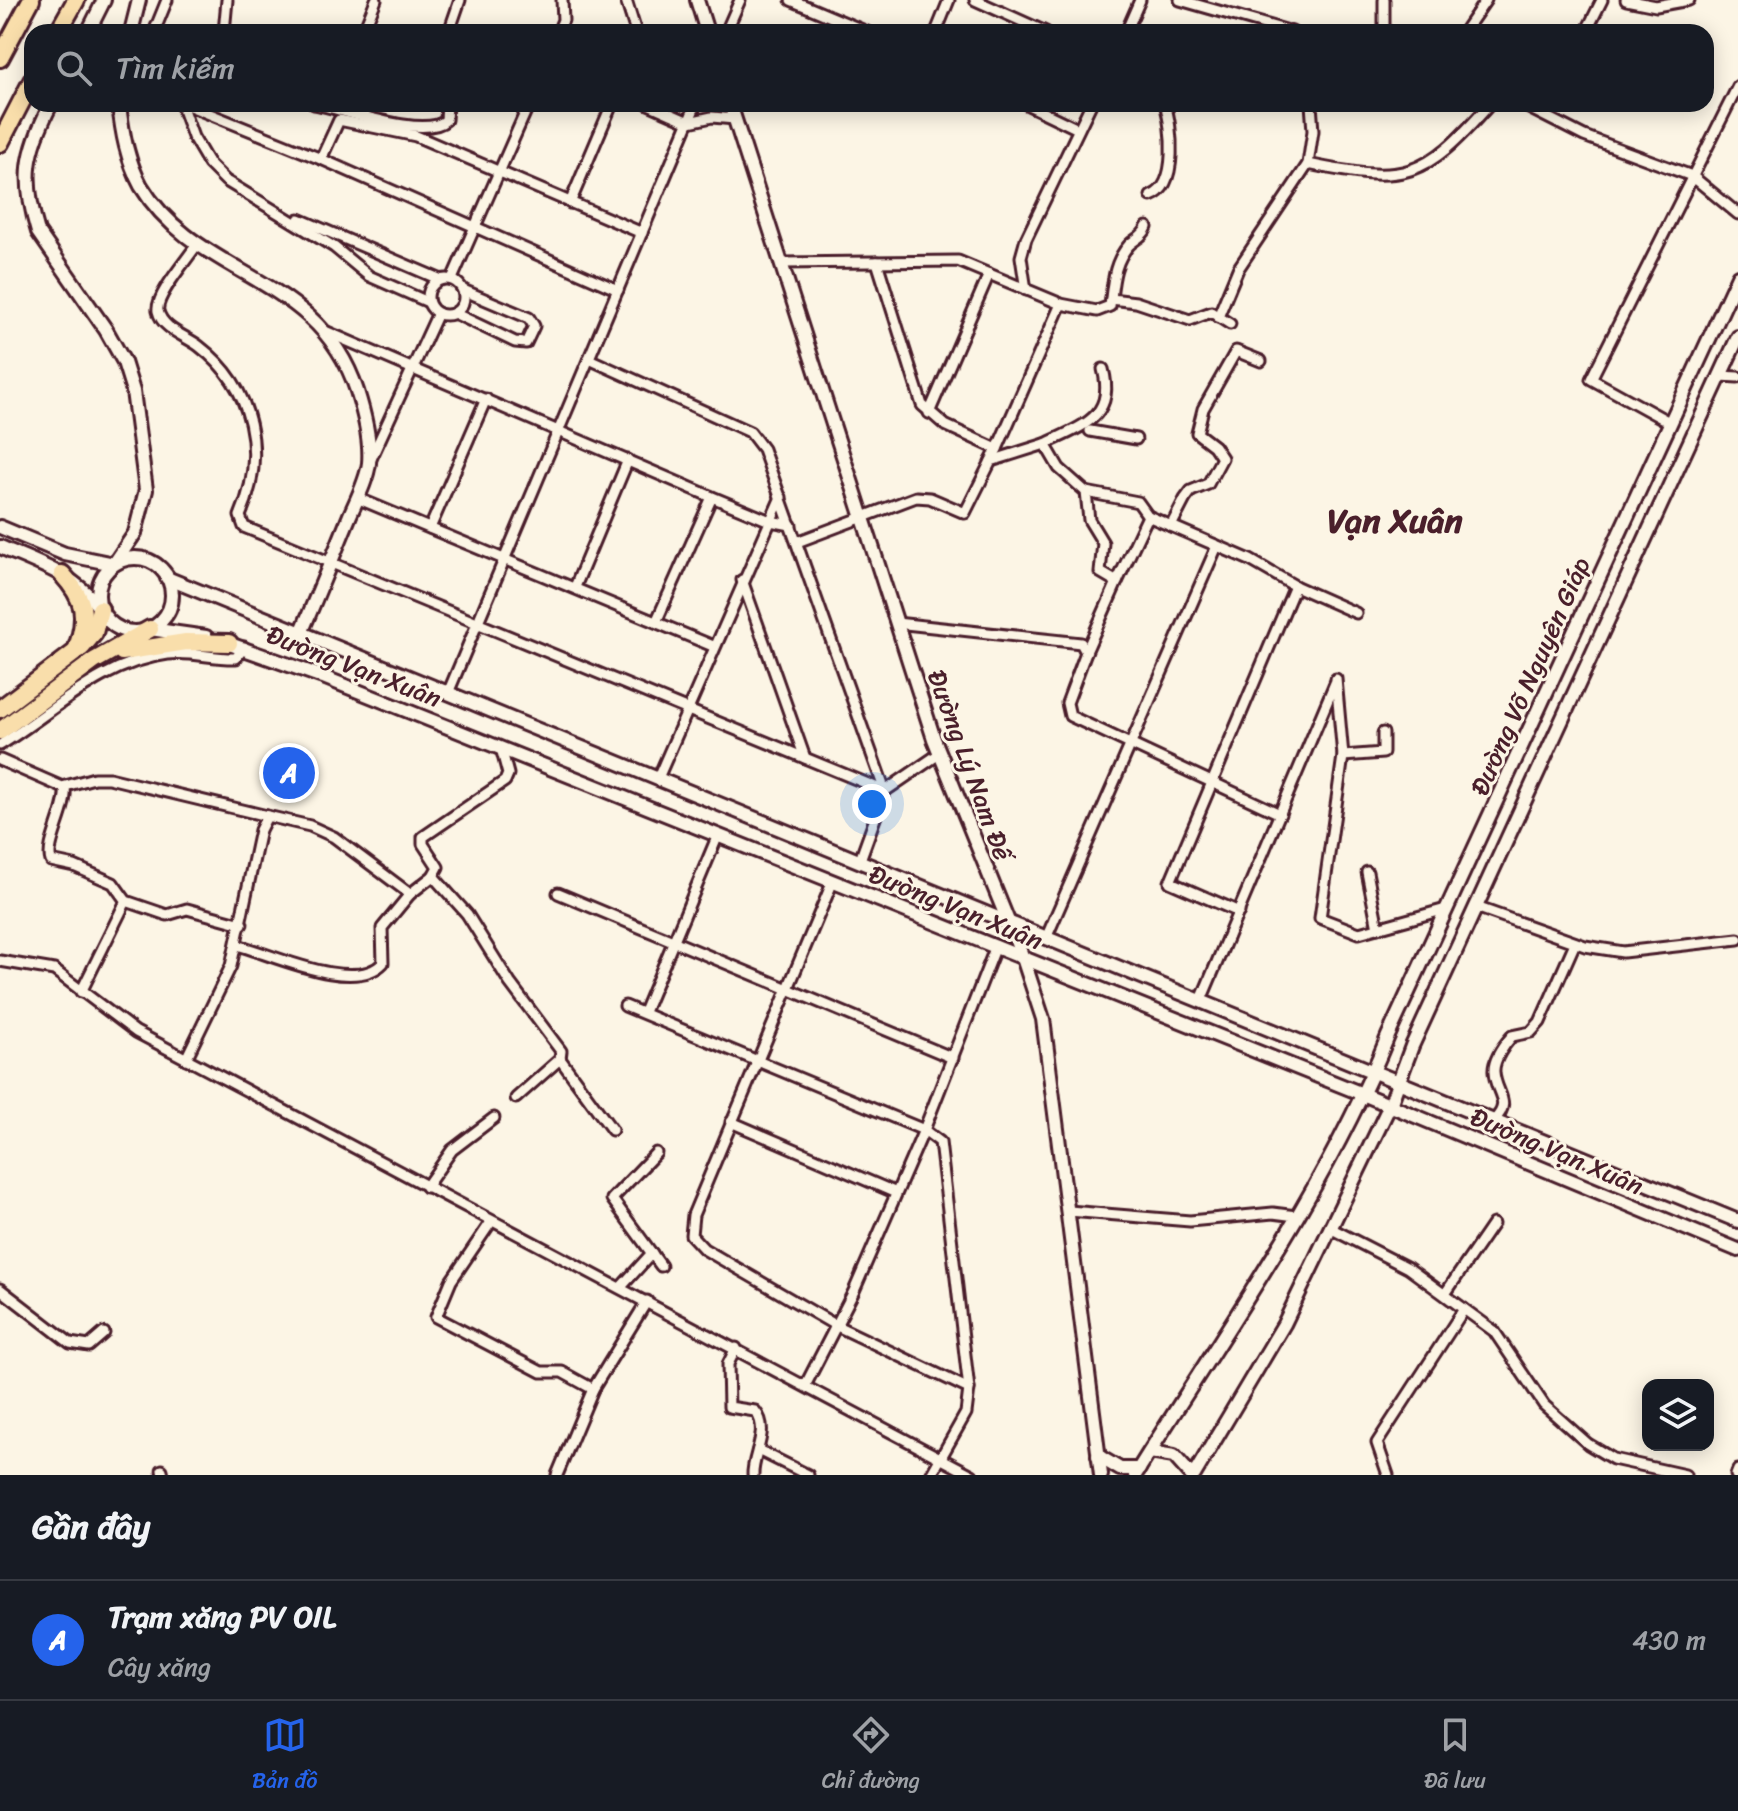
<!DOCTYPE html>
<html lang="vi">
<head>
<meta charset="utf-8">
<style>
	:root { --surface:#171b24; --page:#20242c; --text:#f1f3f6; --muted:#9ea1a6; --line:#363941; --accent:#2563eb }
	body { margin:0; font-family:Sriracha,sans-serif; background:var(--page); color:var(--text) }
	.controls { position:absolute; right:24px; bottom:24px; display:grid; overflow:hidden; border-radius:16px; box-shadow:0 4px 20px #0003 }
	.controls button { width:72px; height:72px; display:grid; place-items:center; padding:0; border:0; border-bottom:2px solid var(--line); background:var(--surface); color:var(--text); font:40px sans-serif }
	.you { position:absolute; left:872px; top:804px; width:28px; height:28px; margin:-20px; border:6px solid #fff; border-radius:50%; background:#1a73e8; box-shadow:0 0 0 12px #1a73e833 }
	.badge { display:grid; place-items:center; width:52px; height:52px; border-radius:50%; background:var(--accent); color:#fff; font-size:26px; font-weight:700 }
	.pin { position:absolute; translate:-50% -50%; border:4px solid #fff; box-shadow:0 2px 8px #0006 }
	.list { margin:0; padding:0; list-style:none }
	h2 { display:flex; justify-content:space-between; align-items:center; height:104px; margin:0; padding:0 32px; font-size:34px }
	h2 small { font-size:26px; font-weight:400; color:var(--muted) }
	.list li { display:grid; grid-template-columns:52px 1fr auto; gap:24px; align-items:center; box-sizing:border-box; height:120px; padding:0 32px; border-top:2px solid var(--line) }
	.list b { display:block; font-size:30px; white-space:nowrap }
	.list p { margin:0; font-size:26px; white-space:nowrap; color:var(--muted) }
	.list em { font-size:26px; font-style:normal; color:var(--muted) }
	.icon { flex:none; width:44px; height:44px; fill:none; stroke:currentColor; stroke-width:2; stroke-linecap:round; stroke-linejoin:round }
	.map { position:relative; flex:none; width:1738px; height:1475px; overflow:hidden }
	.search { position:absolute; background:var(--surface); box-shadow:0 4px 20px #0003; left:24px; right:24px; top:24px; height:88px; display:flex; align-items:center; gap:20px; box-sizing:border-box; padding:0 28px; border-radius:24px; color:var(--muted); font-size:30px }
	.sheet { height:224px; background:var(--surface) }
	nav { display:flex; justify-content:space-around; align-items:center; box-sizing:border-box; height:112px; border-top:2px solid var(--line); background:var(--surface); font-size:22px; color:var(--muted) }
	nav a { display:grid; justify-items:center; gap:4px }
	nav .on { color:var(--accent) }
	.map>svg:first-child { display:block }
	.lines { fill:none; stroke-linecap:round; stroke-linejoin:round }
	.street-casing { stroke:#4a1f2b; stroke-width:15 }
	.secondary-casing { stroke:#4a1f2b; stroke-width:18 }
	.highway-casing { stroke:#4a1f2b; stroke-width:22 }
	.street { stroke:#fcf5e5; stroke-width:9 }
	.secondary { stroke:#fcf5e5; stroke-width:12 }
	.highway { stroke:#f9deab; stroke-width:16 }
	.labels { text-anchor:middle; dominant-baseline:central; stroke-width:6; stroke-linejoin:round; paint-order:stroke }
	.street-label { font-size:26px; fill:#4a1f2b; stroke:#fcf5e5 }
	.district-label { font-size:34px; font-weight:bold; fill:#4a1f2b; stroke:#fcf5e5 }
</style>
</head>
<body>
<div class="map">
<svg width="1738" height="1475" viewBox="0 0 1738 1475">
	<rect width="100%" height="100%" fill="#fcf5e5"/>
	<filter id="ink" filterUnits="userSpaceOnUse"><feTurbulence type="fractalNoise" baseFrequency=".0125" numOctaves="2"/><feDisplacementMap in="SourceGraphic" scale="16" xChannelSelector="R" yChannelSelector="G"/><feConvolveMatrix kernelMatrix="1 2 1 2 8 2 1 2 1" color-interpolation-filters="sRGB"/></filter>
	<g filter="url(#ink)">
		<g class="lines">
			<defs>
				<g id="street">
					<path d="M626,0L636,32"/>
					<path d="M791,0L867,32"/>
					<path d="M975,0L1046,32"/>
					<path d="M1180,0L1292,32"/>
					<path d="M1626,0L1656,6L1689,0"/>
					<path d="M154,32L167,0"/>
					<path d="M224,32L227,0"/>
					<path d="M363,32L376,0"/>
					<path d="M449,32L460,0"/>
					<path d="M558,32L563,20L562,0"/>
					<path d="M726,32L740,0"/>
					<path d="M936,32L949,0"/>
					<path d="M1126,32L1140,0"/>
					<path d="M1384,32V0"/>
					<path d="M1464,32L1486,0"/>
					<path d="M1586,32L1602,0"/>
					<path d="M181,104L193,137L209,164L226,181L334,247L369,276L428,302"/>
					<path d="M185,104L321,159L618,290"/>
					<path d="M314,104C341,108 425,140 446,120L447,104"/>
					<path d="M648,104L689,122L712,117L735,119"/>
					<path d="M1026,104L1078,129"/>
					<path d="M1521,104L1584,136L1692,176L1738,214"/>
					<path d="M321,159L339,120L416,136L642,233"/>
					<path d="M1308,164C1405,184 1423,180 1490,104"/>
					<path d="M1151,196C1179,186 1172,126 1165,104"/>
					<path d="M570,203L612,104"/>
					<path d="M299,219L439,279"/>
					<path d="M198,243C189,257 155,296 158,311C162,329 186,336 199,346C254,388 267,454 240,516L244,527L885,791L939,754"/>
					<path d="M782,263L958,261L1061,304L1097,311L1110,306C1113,284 1113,263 1129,245C1136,238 1143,237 1147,227"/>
					<circle cx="446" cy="297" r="18"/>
					<path d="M452,279L529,104"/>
					<path d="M1026,290L1021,257L1026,239L1091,104"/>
					<path d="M1111,299L1136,302L1190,320L1211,312L1230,324"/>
					<path d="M454,313L515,342L526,343L534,326L529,318L463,290"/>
					<path d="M1218,317L1238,269L1308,164L1313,131L1311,104"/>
					<path d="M327,332L712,497L770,521L791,525"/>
					<path d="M589,359L750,432L763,449L885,791L860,860"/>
					<path d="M1720,376L1738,377"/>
					<path d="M929,413L989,274"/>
					<path d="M1669,422L1591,379L1738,86"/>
					<path d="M1090,431L1136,439"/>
					<path d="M1045,444C1082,426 1116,417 1103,369"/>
					<path d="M997,449L1061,304"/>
					<path d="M370,461L438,313"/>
					<path d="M991,461L1045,444L1059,468L1086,492L1089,520L1103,543L1100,572L1117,582L1148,516L1250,560L1295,586L1356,613"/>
					<path d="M1086,492L1138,502L1148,516"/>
					<path d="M357,498L713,646"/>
					<path d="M1171,526L1185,499L1191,491L1208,484L1222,458L1214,446L1197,433L1203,409L1236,351L1261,361"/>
					<path d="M430,528L486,399"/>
					<path d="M797,542L916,497L930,498L965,513L997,449L945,425L922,405L877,262"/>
					<path d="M742,580L805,758"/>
					<path d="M575,587L628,460"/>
					<path d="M657,620L712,497"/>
					<path d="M896,623L1081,643L1086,652L1067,703L1070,716L1280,814"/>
					<path d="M1086,652L1117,582"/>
					<path d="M1336,679L1343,756L1320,918L1359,933L1446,909"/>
					<path d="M448,693L696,104"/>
					<path d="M0,745C56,711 99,663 168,654C191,651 213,659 236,658L244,647"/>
					<path d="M1343,756L1383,753V733"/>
					<path d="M0,760L62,787L94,778H109L267,816"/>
					<path d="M658,778L781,497"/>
					<path d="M65,787C68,809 45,844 51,861L74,866L113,883L126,901L167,915L187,909L242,924"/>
					<path d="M1367,872L1378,928"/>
					<path d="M433,876L438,867L423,844V837L505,781L508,774L501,748"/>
					<path d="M833,881L693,1215L691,1235L704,1249L837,1326L969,1389"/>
					<path d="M558,893L953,1058"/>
					<path d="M1476,907L1585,946L1623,952L1738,939"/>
					<path d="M1239,912L1170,882L1295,586"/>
					<path d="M1047,936L1217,546"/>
					<path d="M237,945C271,954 354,994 383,963L382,928L410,894"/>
					<path d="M0,961L54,970L136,1032L972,1475"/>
					<path d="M81,992L126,901"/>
					<path d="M1201,1000L1335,683"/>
					<path d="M625,1006L924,1130L940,1142L969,1389L966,1413L931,1475"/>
					<path d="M644,1012L718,835"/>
					<path d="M186,1059L231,966L260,830L267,816L310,826L334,837L410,894L433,876L467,914L510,983L561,1051L560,1059L516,1098"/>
					<path d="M560,1059L612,1130"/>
					<path d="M1494,1120C1513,1102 1495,1093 1494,1072C1493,1060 1505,1044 1512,1036L1531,1032L1540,1022L1575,943"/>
					<path d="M731,1122L894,1192"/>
					<path d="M656,1153L612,1199L661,1266"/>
					<path d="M426,1187L452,1150L494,1118"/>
					<path d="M1069,1211L1190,1221L1273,1213L1296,1216"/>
					<path d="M491,1222L451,1281L436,1317L541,1372H562L593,1389"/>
					<path d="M1330,1228L1408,1268L1494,1331L1544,1405L1588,1444L1613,1459L1685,1475"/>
					<path d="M621,1287L652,1253"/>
					<path d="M0,1289L70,1343L89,1346L104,1333"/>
					<path d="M1445,1294L1493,1224"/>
					<path d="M736,1348L728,1364L729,1407L755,1411C771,1430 752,1455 753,1475"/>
					<path d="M806,1384L854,1291L924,1130L996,946"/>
					<path d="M758,1450L808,1475"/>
					<path d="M162,1470L163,1475"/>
					<path d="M557,1475L593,1389L647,1301"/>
					<path d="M1388,1475L1377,1443L1464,1309"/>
					<path d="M1736,1475L1738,1470"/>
				</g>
				<g id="secondary">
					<path d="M697,0L707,32"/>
					<path d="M88,32L104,0"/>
					<path d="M131,32L139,0"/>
					<path d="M119,104C122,132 127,160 141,186C197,279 319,273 357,391C364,413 371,440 369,463C367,480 357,499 350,515C334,554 318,594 301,633"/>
					<path d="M730,104L934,739L1023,958L1043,1019L1101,1475"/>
					<path d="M0,527L65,554L114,564L135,533L146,490L133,391L124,362L106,330L38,232C22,179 26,153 51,104"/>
					<path d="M0,547C37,563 73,574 98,606"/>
					<circle cx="135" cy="595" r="37"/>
					<path d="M167,578L1738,1221"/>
					<path d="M150,629L206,637"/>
					<path d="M224,642L323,677L1365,1095L1738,1250"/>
					<path d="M1150,1452L1174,1456L1191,1475"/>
					<path d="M1098,1456L1120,1469H1139"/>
					<path d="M1135,1475C1221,1336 1327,1188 1388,1036L1738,276"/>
					<path d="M1194,1475L1284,1324L1390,1105L1412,1046L1738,337"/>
				</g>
				<g id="highway">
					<path d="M58,32L76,0"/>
					<path d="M0,58L31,0"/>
					<path d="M0,143L32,81"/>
					<path d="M62,574C85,599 88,616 77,648"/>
					<path d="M122,652L186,642L229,643"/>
					<path d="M0,709L82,647L94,633L100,609"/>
					<path d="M0,731L94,661L150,629"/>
				</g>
			</defs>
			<!-- street casing -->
			<use href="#street" class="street-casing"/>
			<!-- secondary casing -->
			<use href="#secondary" class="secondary-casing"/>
			<!-- highway casing -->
			<use href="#highway" class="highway-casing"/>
			<!-- street -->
			<use href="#street" class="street"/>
			<!-- secondary -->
			<use href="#secondary" class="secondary"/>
			<!-- highway -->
			<use href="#highway" class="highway"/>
		</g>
	</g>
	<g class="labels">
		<!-- street labels -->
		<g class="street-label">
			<text transform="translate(354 666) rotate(21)">Đường Vạn Xuân</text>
			<text transform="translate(1530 676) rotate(-66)">Đường Võ Nguyên Giáp</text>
			<text transform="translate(970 765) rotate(70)">Đường Lý Nam Đế</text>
			<text transform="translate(956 907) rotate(22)">Đường Vạn Xuân</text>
			<text transform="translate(1557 1151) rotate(23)">Đường Vạn Xuân</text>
		</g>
		<!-- district labels -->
		<g class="district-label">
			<text x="1395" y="521">Vạn Xuân</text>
		</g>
	</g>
</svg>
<div class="controls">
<button><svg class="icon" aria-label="layers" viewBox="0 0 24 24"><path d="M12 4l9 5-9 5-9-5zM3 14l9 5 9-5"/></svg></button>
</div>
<div class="you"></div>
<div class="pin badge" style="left:289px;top:773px">A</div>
<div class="search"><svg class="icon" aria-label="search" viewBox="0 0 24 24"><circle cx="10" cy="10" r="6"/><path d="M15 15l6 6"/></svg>Tìm kiếm</div>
</div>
<section class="sheet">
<h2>Gần đây<small></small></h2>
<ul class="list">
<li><span class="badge">A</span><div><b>Trạm xăng PV OIL</b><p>Cây xăng</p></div><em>430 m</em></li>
</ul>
</section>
<nav>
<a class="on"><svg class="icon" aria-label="map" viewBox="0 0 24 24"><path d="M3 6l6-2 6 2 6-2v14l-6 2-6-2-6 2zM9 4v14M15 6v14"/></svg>Bản đồ</a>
<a><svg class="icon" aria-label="directions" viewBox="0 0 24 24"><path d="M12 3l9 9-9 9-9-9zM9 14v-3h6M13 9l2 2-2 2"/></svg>Chỉ đường</a>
<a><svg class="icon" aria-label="saved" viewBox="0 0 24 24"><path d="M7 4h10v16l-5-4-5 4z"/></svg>Đã lưu</a>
</nav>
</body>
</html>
